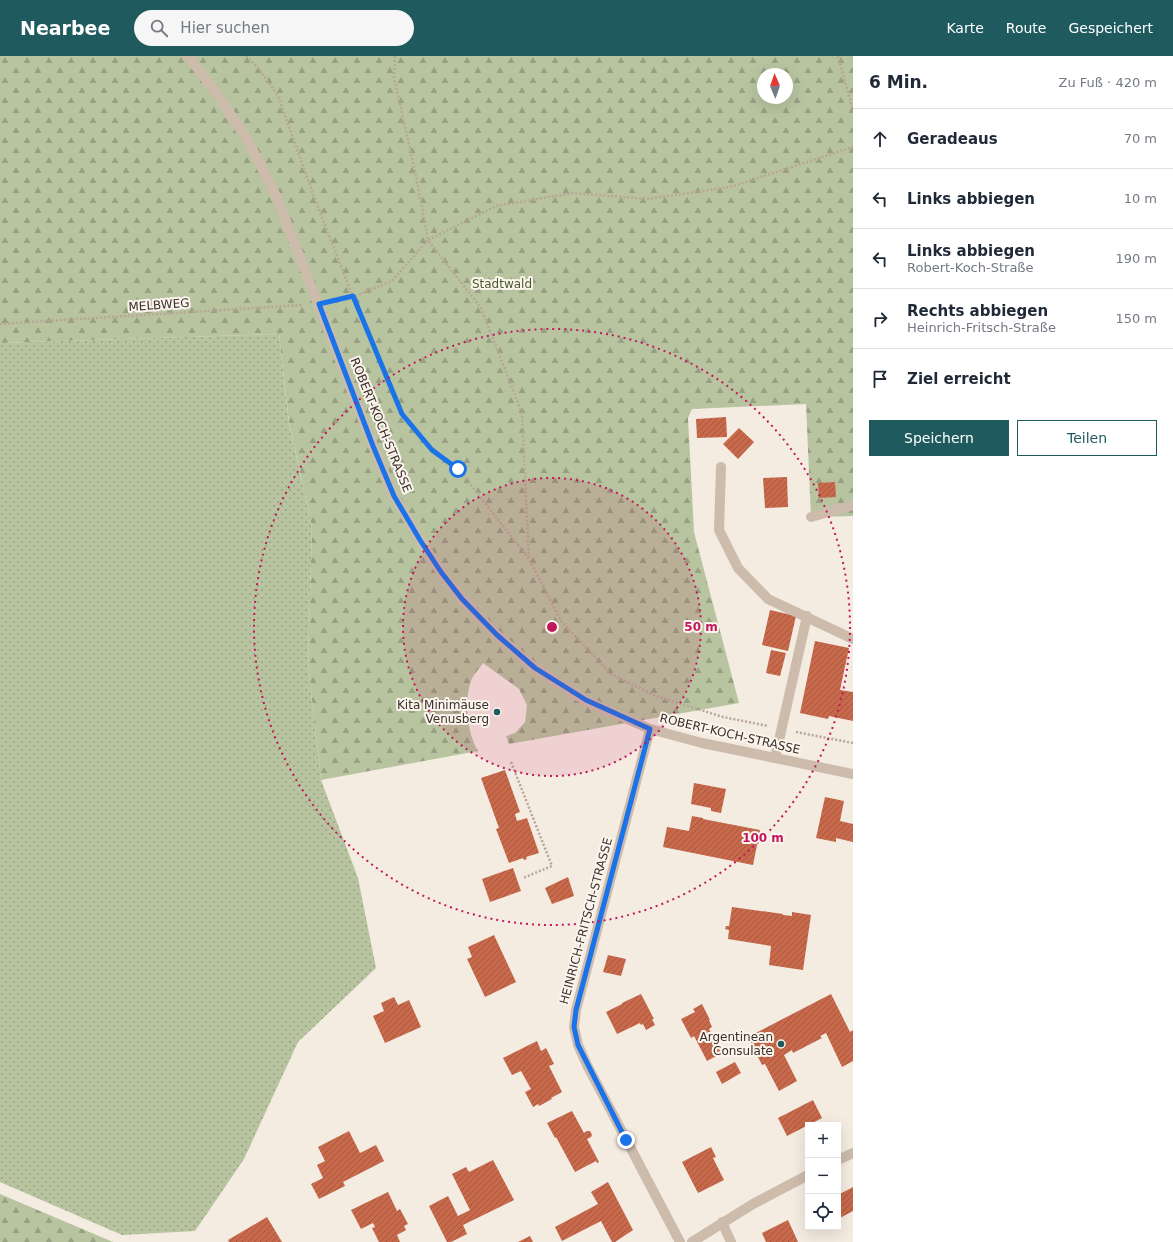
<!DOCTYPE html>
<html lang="de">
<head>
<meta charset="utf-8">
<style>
	:root { --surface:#fff; --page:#f6f6f7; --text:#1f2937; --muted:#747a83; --line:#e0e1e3; --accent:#1f5a5e }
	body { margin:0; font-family:"DejaVu Sans",sans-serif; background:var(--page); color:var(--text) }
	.controls { position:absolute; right:12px; bottom:12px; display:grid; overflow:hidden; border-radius:0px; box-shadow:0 4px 16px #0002 }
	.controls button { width:36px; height:36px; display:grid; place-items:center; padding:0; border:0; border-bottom:1px solid var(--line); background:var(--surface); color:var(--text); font:20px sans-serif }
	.compass { position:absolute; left:757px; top:12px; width:36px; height:36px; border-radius:50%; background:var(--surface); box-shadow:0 4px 16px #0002; rotate:358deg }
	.stop { position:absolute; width:12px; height:12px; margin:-9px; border:3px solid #1a73e8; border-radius:50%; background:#fff }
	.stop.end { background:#1a73e8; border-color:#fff; box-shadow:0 1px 4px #0008 }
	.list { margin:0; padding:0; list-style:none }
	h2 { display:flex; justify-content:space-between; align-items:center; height:52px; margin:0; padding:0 16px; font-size:17px }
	h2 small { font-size:13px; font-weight:400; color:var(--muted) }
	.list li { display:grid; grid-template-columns:26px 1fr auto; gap:12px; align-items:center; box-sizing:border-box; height:60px; padding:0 16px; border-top:1px solid var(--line) }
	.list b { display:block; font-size:15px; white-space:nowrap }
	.list p { margin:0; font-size:13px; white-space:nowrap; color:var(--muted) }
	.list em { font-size:13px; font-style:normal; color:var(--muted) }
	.actions { display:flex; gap:8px; padding:12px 16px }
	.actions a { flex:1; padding:9px 0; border:1px solid var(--accent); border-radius:0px; text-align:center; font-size:14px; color:var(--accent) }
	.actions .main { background:var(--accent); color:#fff }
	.icon { flex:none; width:22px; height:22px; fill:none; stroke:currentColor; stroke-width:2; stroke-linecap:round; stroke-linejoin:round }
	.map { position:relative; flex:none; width:853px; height:1186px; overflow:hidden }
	header { display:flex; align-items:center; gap:24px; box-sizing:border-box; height:56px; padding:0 20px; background:var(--accent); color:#fff }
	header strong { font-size:19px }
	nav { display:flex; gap:22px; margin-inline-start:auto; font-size:14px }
	.search { width:280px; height:36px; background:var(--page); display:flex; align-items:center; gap:10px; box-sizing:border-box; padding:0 14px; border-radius:22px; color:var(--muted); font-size:15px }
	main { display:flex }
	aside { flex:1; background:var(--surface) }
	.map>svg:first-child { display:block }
	.grass { fill:url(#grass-dots) }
	.forest { fill:url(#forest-firs); fill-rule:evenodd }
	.building { fill:url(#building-hatch) }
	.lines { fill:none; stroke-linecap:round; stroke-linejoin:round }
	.path { stroke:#b9a596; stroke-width:2.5; stroke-dasharray:2 2; stroke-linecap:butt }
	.minor { stroke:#cdbbac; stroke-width:10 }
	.route { stroke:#1a73e8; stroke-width:5 }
	.ring { fill:none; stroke:#c2185b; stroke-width:2; stroke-dasharray:2 4 }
	.poi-dot { fill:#1f5a5e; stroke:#fbf5ee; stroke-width:1.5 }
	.labels { text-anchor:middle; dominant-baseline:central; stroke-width:4; stroke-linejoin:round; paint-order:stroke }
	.park-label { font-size:12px; fill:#4a5a2e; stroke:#fbf5ee }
	.street-label { font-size:12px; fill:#3b302b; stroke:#fbf5ee }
	.poi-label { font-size:12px; fill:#3b302b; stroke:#fbf5ee; text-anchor:end }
	.centre { fill:#c2185b; stroke:#fbf5ee; stroke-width:2 }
	.ring-label { font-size:12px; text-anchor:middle; font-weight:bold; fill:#c2185b; stroke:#fbf5ee; stroke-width:4; stroke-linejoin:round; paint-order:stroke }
</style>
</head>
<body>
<header>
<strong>Nearbee</strong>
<div class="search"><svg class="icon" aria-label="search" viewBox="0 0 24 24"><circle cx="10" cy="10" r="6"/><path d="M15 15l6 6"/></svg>Hier suchen</div>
<nav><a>Karte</a><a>Route</a><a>Gespeichert</a></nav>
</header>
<main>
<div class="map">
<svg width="853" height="1186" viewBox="0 0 853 1186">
	<defs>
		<pattern id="grass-dots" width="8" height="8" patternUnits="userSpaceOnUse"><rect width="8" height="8" fill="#b8c4a0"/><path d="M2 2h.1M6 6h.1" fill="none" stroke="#97a083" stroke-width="1.8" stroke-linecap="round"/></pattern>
		<pattern id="forest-firs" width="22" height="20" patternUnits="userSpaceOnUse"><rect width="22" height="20" fill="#b8c4a0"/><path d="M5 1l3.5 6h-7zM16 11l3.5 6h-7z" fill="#97a083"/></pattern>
		<pattern id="building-hatch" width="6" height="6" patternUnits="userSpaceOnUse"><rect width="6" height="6" fill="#c8694b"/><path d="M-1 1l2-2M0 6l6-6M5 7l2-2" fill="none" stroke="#a4573f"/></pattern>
	</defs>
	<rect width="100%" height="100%" fill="#f4ebe1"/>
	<!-- grass -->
	<path class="grass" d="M279,278L289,367L312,471L308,608L321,724L358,822L376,912L298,986L244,1103L195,1175L122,1179L0,1126V287Z"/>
	<!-- forest -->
	<g class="forest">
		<path d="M0,0H853V460L811,461L806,348L692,353L688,362L694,476L739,647L509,688L506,680L515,677L525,666L527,649L519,633L483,607C480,612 473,619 471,625C464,644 467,678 478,695L321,724L308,608L312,471L289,366L279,278L0,287ZM763,18H787V42H763Z"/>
		<path d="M0,1138L113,1186H0Z"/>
	</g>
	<!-- building -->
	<g class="building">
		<path d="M726,361L727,381L697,382L696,363Z"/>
		<path d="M739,372L754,386L738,403L723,388Z"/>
		<path d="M787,421L788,451L765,452L763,422Z"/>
		<path d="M835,426L836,441L819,442L818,427Z"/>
		<path d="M770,554L796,560L788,595L762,589Z"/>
		<path d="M815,585L849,592L840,634L853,636V665L829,660L828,663L800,657Z"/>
		<path d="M771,594L786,597L780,620L766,617Z"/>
		<path d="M505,714L520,756L515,758L517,765L527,762L539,797L526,801L527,803L524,804L523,802L509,807L496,773L499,772L481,722Z"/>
		<path d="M694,727L726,733L721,757L711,755V752L691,748Z"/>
		<path d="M825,741L844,745L840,765L853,768V786L836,782V786L816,782Z"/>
		<path d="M692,760L703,762V763L760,774L753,809L663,791L667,771L689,775Z"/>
		<path d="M513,812L521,835L490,846L482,823Z"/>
		<path d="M568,821L574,840L552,848L545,832Z"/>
		<path d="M732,851L783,858V859L792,860V856L811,859L803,914L769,909L771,890L728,883L729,874L725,873L726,870H729Z"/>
		<path d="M494,879L516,926L485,941L467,903L472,901L468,891Z"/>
		<path d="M608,899L626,903L621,920L603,916Z"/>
		<path d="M641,938L654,963H652L655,969L646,974L643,968L641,969L640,967L617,978L606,956L622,948V947Z"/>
		<path d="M831,938L850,976L853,974V1005L842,1011L826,977L820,980L822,982L793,997L792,994L784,999L797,1025L779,1035L765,1008L762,1009L748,981Z"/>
		<path d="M394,941L398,949L409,944L421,971L385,987L373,960L384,955L381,947Z"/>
		<path d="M702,948L710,964H709L712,971L709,973L722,997L707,1005L694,980L691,982L681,963L695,956L693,953Z"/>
		<path d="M537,985L541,995L546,992L554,1008L549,1010L562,1036L551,1042L552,1043L539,1050L538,1048L533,1051L525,1036L531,1033L521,1015L512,1019L503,1002Z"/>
		<path d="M735,1006L741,1017L722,1028L716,1016Z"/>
		<path d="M813,1044L822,1062L787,1080L778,1062Z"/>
		<path d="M572,1055L584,1077L587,1075H590L592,1079L591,1081L587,1083L599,1106L597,1107L596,1105L575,1116L556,1081L555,1082L547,1067Z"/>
		<path d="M349,1075L360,1097L376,1089L384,1105L343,1126L345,1130L319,1143L311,1128L323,1122L317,1109L325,1105L318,1091Z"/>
		<path d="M711,1091L716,1101L713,1102L724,1124L698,1137L682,1106Z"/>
		<path d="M493,1104L514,1144L463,1169L467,1178L451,1186H447L429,1150L448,1140L458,1160L470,1154L452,1118L466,1111L469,1116Z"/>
		<path d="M608,1126L633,1174L615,1186H612L601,1165L562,1185L555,1171L598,1148L591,1136Z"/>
		<path d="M853,1131V1155L840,1162L838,1161V1139Z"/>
		<path d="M388,1136L397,1155L400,1153L408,1168L404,1170L406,1174L397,1179L400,1186H379L372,1172L375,1171L373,1167L361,1173L351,1154Z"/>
		<path d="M267,1161L282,1186H229L228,1184Z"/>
		<path d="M788,1164L798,1186H766L762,1177Z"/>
		<path d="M530,1180L533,1186H518Z"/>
	</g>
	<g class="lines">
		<!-- path -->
		<g class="path">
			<path d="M246,0L260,14L278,40L313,138L353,241L402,358L432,394L458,413L529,503L561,565L611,618L656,640L723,661L768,670"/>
			<path d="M395,0L394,21L416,120L428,184L496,150L573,137L648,143L730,131L853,91"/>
			<path d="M838,0L853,54"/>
			<path d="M332,246L353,241L392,225L428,184L481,252L522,357L529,503"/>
			<path d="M0,268L303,249"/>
			<path d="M796,676L853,687"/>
			<path d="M511,706L552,810L523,822"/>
		</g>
		<!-- minor -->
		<g class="minor">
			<path d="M188,0L217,38L248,85L277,142L373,390L394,440L420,484L441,516L462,543L497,579L535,612L586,645L650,673L702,687L853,718"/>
			<path d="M721,411L719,474L738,512L768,543L853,583"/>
			<path d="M811,461L853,449"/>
			<path d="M650,673L576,954L574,971L578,989L587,1009L680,1186"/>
			<path d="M775,702L807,560"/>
			<path d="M838,1104L853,1097"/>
			<path d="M722,1166L731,1186"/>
			<path d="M692,1186L753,1148L808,1119"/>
		</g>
	</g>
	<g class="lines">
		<!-- route -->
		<path class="route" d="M458,413L432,394L402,358L353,240L319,248L373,390L394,440L420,484L441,516L462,543L497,579L535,612L586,644L650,673L576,954L574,971L578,989L626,1084"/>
	</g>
	<!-- distance rings -->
	<circle cx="552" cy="571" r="149" fill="#c2185b" fill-opacity=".12"/>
	<g class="ring">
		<circle cx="552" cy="571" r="149"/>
		<circle cx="552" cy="571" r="298"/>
	</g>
	<!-- markers -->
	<g class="poi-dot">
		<circle cx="497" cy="656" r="4"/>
		<circle cx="781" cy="988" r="4"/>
	</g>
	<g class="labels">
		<!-- park labels -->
		<g class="park-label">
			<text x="502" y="228">Stadtwald</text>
		</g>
		<!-- street labels -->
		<g class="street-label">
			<text transform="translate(159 249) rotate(-4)">MELBWEG</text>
			<text transform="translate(381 369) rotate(68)">ROBERT-KOCH-STRASSE</text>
			<text transform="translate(730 678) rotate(13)">ROBERT-KOCH-STRASSE</text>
			<text transform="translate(586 865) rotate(-75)">HEINRICH-FRITSCH-STRASSE</text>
		</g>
		<!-- poi labels -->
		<g class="poi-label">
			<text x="489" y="649">Kita Minimäuse<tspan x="489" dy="14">Venusberg</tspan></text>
			<text x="773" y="981">Argentinean<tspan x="773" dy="14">Consulate</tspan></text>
		</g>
	</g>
	<circle cx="552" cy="571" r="6" class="centre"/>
	<g class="ring-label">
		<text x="701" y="575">50 m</text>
		<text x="763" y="786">100 m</text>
	</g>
</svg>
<div class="controls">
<button>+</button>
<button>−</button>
<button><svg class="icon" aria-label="locate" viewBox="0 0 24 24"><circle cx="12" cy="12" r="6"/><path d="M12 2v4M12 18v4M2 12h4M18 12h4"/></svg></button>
</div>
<svg class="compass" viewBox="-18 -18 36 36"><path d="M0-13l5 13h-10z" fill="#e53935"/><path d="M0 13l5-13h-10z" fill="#747a83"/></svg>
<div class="stop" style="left:458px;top:413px"></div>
<div class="stop end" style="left:626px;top:1084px"></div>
</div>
<aside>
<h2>6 Min.<small>Zu Fuß · 420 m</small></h2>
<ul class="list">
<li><svg class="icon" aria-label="ahead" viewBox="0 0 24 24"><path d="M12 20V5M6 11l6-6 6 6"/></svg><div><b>Geradeaus</b></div><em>70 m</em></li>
<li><svg class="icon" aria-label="left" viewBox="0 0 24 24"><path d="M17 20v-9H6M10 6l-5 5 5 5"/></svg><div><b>Links abbiegen</b></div><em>10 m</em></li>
<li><svg class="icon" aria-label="left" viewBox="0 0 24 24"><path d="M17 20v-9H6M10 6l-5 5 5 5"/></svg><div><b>Links abbiegen</b><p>Robert-Koch-Straße</p></div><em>190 m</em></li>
<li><svg class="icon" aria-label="right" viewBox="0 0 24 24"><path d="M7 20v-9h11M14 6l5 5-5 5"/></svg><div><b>Rechts abbiegen</b><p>Heinrich-Fritsch-Straße</p></div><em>150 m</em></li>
<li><svg class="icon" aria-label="arrive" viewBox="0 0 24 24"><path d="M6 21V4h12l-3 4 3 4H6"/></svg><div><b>Ziel erreicht</b></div></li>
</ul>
<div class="actions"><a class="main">Speichern</a><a>Teilen</a></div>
</aside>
</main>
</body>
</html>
